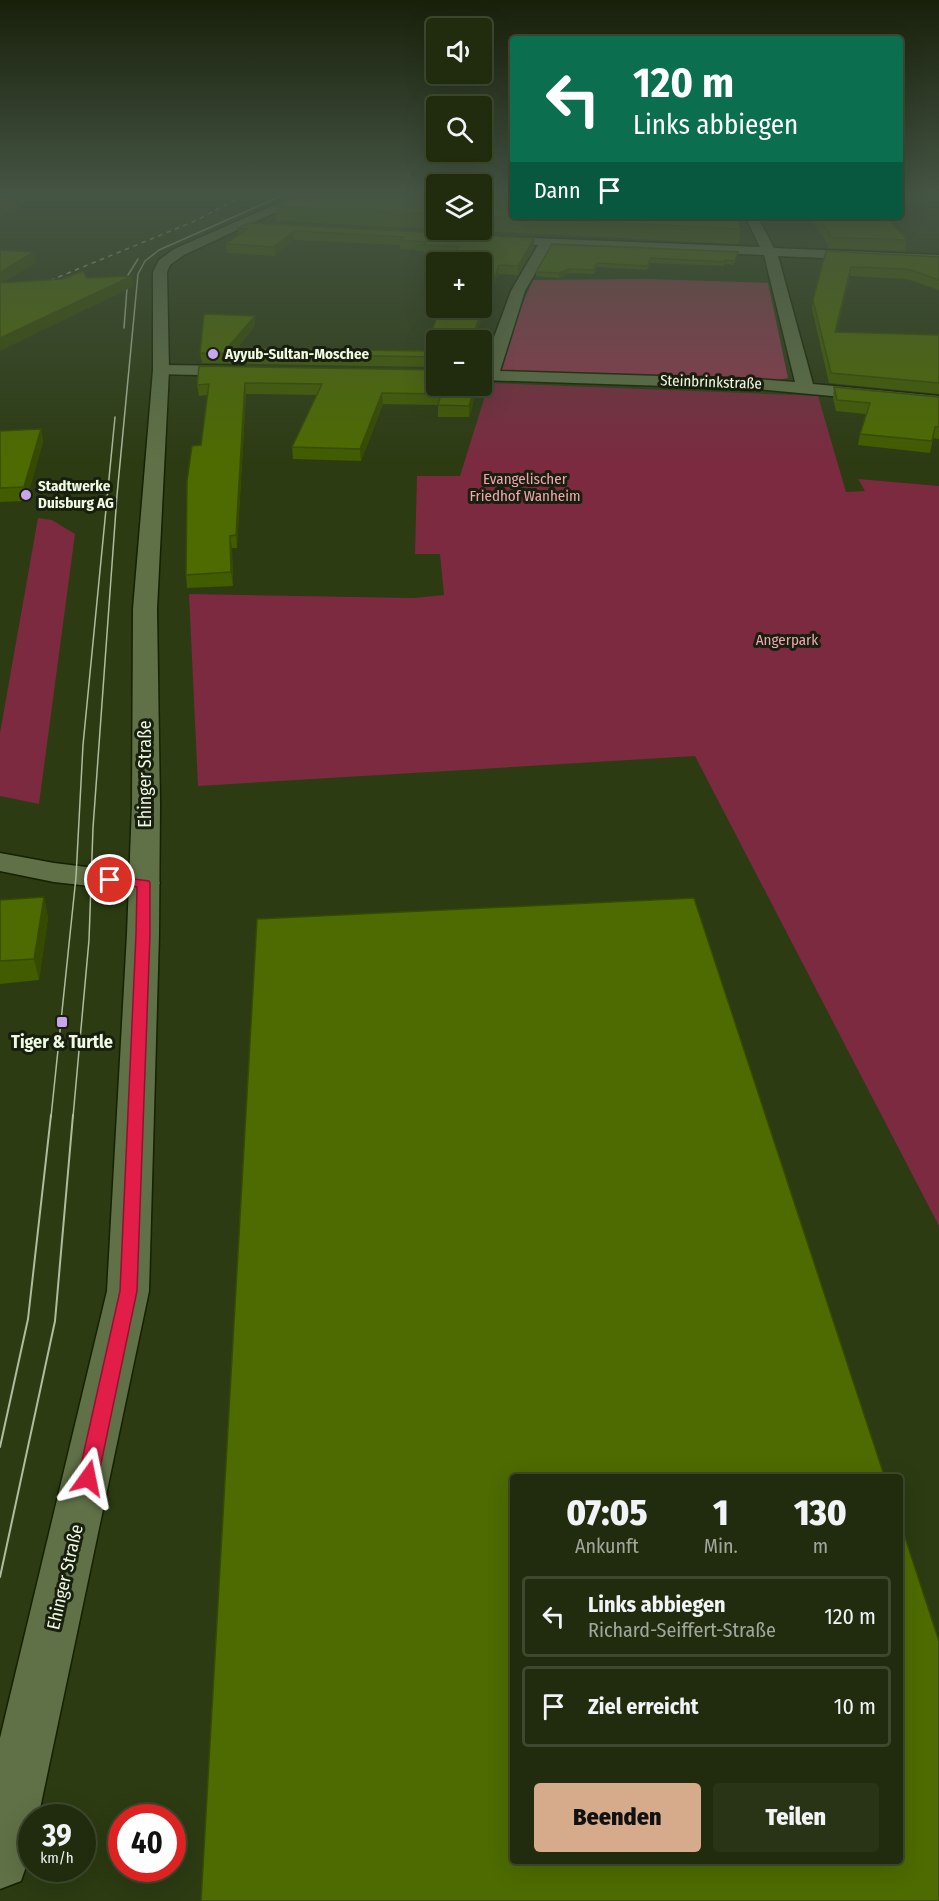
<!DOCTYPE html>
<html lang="de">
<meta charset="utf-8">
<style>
:root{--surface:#212c0e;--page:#293417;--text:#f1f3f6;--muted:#a2a79e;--line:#3e482e;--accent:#d6ab8b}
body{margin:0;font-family:"Fira Sans Condensed",sans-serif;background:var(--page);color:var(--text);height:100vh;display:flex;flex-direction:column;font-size:22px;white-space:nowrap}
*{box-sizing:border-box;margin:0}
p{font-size:20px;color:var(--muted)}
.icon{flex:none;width:33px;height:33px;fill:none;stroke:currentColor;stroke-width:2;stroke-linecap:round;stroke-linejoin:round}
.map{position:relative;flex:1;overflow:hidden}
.panel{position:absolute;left:510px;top:1474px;width:393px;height:390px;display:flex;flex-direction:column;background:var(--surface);border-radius:6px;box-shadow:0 6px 24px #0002,0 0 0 2px var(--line)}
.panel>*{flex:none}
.top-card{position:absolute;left:510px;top:36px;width:393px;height:183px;border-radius:6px;box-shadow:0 6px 24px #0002,0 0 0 2px var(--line);background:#0b6e4f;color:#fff;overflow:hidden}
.buttons{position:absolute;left:426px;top:18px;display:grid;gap:12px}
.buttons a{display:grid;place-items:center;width:66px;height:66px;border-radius:6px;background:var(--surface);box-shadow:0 6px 24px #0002,0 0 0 2px var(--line);font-size:30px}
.speed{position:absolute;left:18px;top:1804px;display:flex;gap:12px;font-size:30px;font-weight:700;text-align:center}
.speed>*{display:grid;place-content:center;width:78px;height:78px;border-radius:50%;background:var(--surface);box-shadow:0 6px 24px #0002,0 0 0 2px var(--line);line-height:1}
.speed small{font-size:15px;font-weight:400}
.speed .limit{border:9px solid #d22;background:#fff;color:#111}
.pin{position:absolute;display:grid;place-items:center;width:51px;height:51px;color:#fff;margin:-26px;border:3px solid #fff;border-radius:50%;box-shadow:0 2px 6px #0007}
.me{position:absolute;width:66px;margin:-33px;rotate:12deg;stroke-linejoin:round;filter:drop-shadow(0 0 4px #0008)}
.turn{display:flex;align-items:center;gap:21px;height:126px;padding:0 24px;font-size:27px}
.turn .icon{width:78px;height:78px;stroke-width:2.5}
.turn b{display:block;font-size:42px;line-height:51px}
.then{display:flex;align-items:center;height:57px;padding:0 24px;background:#0003;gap:12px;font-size:22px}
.eta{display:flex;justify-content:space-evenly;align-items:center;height:102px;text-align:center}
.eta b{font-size:36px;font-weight:800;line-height:42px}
.action{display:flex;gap:12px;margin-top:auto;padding:12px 24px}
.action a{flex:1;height:69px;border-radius:6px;background:var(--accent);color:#111;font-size:24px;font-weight:800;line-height:69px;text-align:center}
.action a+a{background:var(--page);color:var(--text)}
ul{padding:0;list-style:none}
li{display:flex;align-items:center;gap:18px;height:81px;margin:0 12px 9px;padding:0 12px;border:3px solid var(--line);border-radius:6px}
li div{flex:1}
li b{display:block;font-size:22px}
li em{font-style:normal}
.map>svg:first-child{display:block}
</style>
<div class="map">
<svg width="939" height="1901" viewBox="0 0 939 1901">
<rect width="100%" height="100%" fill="#2c3b12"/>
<path fill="#7b2a40" d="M489,383l329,13 28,96 19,-1 -7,-12 81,7v740l-244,-470 -497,30 -9,-192 225,4 30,-3 -4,-41h-25l2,-78h43z
M38,518l14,2 23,14 -36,270 -39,-8v-63z"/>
<path fill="#933851" d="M648,279l120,4 20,95 -15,3 -273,-10 9,-37 24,-54z"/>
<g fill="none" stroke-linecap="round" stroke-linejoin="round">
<defs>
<path id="minor" d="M745,216h12l17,32 165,7v8l-161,-7 35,128 126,12v10l-183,-17 -274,-9v-10l29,-79 27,-46 -50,-2 -5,-1 -2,-3 2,-3 277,11zM551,246l213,9 31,127 -39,-3 -256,-8 25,-80z
M161,365l82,1 8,5 -8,5 -88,-2 -2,-4z
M0,853l54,10 90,11 11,2 5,7 -5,7 -11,2 -90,-10 -54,-11z"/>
<path id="tertiary" d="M295,196h15l-126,59 -14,10 -3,7 2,98 -12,239 3,195 -1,130 -10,357 -111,527h-6v31l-11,32 -21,8v-151l107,-447 20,-357 5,-130 1,-195 20,-239v-98l6,-12 15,-11z"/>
</defs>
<use href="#minor" stroke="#152100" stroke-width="3"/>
<use href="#tertiary" stroke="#152100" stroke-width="3"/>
<use href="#minor" fill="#607147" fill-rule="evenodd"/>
<use href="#tertiary" fill="#607147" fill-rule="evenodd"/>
<path stroke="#b0bc9f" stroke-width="1.5" d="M124,328l4,-53 10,-16
M51,1117l25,-240 7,-132 32,-328
M73,1117l16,-177 4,-112 24,-333 21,-221 7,-13 14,-11 122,-54"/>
<path stroke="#b0bc9f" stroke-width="2" d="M0,1447l28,-128 23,-204
M0,1577l55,-256 18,-206"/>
<path stroke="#b0bc9f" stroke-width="1.5" stroke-dasharray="4.5 4.5" stroke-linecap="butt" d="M0,301l195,-80 47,-25"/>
</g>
<path fill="#425c00" d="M0,196h85l-9,4 -40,-2 -36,18z
M436,196v33l-160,-8 -1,-15z
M482,196l258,33 -1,15 -284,-14h27z
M809,216h76l22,24 -2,11 -77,-3v-3z
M238,228l296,10v9l-16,28 -20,-1 -24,66h-38v27l-234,-4 -2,-10 55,-27 -18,22 188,3 57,-89h-34v-3l3,-3 -27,-2v-3l-24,-2v-4l-106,-5 -19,16 -48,-3 -1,-9 13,-9z
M552,244l186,8 -4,13 -9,-1 -1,2 -74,-3 -3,7 -50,-3 -3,7 -25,-1 -10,5 -23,-2v-4z
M826,251l113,6v33l-32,-11 -57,-3 -14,56 103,3v59l-110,-11 -17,-74 1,-9z
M436,371v15h42l-9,31h-31v-12l-55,-1 -22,57 -68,-2 -1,-12 25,-52 -71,-1 -9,154h-5l1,38 -46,2 -1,-13 21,-180 -8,1 -2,-11z
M834,387l105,10v42l-6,-1 -3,15 -72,-8 2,-11 6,-20 -30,-3 -3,-13z
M41,429l2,13 -17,59 -26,1v-71z
M44,897l4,21 -9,62 -39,4v-84z"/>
<path fill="#364b00" d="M14,196h21l1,2 -36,18v-13z
M75,196h10l-9,4z
M294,231v9l-19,16 -1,-9z
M534,238v9l-16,28v-9z
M34,252l2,11 -36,21v-12z
M499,265l-1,9 -24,66h-3z
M851,267l-1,9 -16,66 1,-10z
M569,269v4l-10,5v-5z
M132,276l2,10 -134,65v-13z
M255,316v10l-23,27 -5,-5z
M245,383l1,11 -9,154 -1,-13z
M475,386h3l-9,31v-11z
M382,393l1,11 -22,57 -1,-12z
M41,429l2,13 -17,59 -2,-14z
M230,536l2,12 1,38 -2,-14z
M44,897l4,21 -9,62 -5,-21z"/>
<path fill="#4d6b00" stroke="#364b00" stroke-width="1.5" d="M0,196h14l-14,7z
M296,196h140v18l-161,-8z
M482,196h31v20h223l4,13 -258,-13z
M818,216h67l22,24 -78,-3 1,-3z
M250,223l284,15 -16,28 -19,-1 -28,75h-35v17l-236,-4 4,-39 51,2 -28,32 198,3 15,-43h42v-46h-27l1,-3h-8l11,-12 -35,-2 3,-3 -27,-2 4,-3 -110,-6 -20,16 -48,-3 21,-15 -9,-1z
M552,244l186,8 -3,9 -10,-1v2l-74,-4 -4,8 -50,-3 -3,7 -25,-1 -10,4 -23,-1z
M0,250l34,2 -34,20z
M826,251l113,6v23l-31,-11 -57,-2 -16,65 104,3v48l-108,-10 -18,-73z
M83,271l4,7 45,-2 -132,62v-55l62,-4z
M199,366l237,4v16h39l-6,20 -31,-1 3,-11 -59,-1 -22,56 -68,-2 30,-63 -77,-1 -9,152 -6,1 1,36 -45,3 1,-94 5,-35 9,-1 8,-61 -12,1z
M834,387l105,10v30h-4l-3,14 -72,-7 10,-31 -33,-3z
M41,429l-17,58 -24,1v-57z
M44,897l-10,62 -34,2v-61z
M694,898l191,580h-372v384h387v-340l39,119v260h-738l56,-982z"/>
<linearGradient id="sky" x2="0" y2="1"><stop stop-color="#18200a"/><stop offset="0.42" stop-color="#455544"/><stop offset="1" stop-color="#455544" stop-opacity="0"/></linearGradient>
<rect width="939" height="462" fill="url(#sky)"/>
<path fill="#e11d48" stroke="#92132f" stroke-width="1.5" d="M110,876l39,5 1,2v51l-13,357 -39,187 -3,6 -7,2 -7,-2 -3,-6 42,-187 16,-357 1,-47 -32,-5 -2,-2 2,-3z"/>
<g fill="#c9a5ee" stroke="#191f0e" stroke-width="2">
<circle cx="213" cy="354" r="6"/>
<circle cx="26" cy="495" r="6"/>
<rect x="56" y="1016" width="12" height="12" rx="3"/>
</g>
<g text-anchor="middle" stroke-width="6" stroke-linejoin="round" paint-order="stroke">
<g font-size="15" font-weight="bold" fill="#effae2" stroke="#191f0e" text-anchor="start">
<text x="225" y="359">Ayyub-Sultan-Moschee</text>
<text x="38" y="491">Stadtwerke<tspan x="38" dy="17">Duisburg AG</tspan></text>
</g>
<g font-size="15" fill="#effae2" stroke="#191f0e">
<text transform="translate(711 382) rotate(2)" y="5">Steinbrinkstraße</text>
</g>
<g font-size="15" fill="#f2a5b4" stroke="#191f0e">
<text x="525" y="484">Evangelischer<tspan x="525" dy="17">Friedhof Wanheim</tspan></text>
<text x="787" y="645">Angerpark</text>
</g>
<g font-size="18" fill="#effae2" stroke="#191f0e">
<text transform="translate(145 774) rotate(-90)" y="6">Ehinger Straße</text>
<text transform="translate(65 1577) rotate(-77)" y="6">Ehinger Straße</text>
</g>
<g font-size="18" font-weight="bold" fill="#effae2" stroke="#191f0e">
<text x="62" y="1048">Tiger &amp; Turtle</text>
</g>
</g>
</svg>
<div class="buttons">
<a><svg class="icon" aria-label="sound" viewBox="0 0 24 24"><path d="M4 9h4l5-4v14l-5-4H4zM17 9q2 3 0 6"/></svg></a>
<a><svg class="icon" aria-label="search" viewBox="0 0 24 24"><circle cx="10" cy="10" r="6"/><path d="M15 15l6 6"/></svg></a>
<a><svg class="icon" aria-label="layers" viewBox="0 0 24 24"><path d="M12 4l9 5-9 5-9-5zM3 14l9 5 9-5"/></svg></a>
<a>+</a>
<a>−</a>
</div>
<div class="speed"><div>39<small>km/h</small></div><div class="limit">40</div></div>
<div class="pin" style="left:110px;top:880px;background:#d93025"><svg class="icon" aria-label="arrive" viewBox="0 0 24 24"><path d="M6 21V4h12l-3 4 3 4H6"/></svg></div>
<svg class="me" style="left:88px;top:1478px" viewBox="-20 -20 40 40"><path d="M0-17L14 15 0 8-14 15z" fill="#e11d48" stroke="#fff" stroke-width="4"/></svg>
<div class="top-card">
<div class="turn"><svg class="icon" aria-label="left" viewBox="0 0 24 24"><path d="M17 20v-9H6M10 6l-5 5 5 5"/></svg><div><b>120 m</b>Links abbiegen</div></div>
<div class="then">Dann<svg class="icon" aria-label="arrive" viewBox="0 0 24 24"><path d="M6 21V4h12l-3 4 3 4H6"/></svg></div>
</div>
<section class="panel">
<div class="eta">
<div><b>07:05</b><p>Ankunft</p></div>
<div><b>1</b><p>Min.</p></div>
<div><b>130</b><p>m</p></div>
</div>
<ul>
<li><svg class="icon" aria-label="left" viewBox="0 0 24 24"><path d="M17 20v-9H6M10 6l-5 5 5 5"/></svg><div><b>Links abbiegen</b><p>Richard-Seiffert-Straße</p></div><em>120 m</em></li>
<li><svg class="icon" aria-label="arrive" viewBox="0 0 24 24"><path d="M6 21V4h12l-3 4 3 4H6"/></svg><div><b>Ziel erreicht</b></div><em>10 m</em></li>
</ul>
<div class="action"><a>Beenden</a><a>Teilen</a></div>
</section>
</div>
